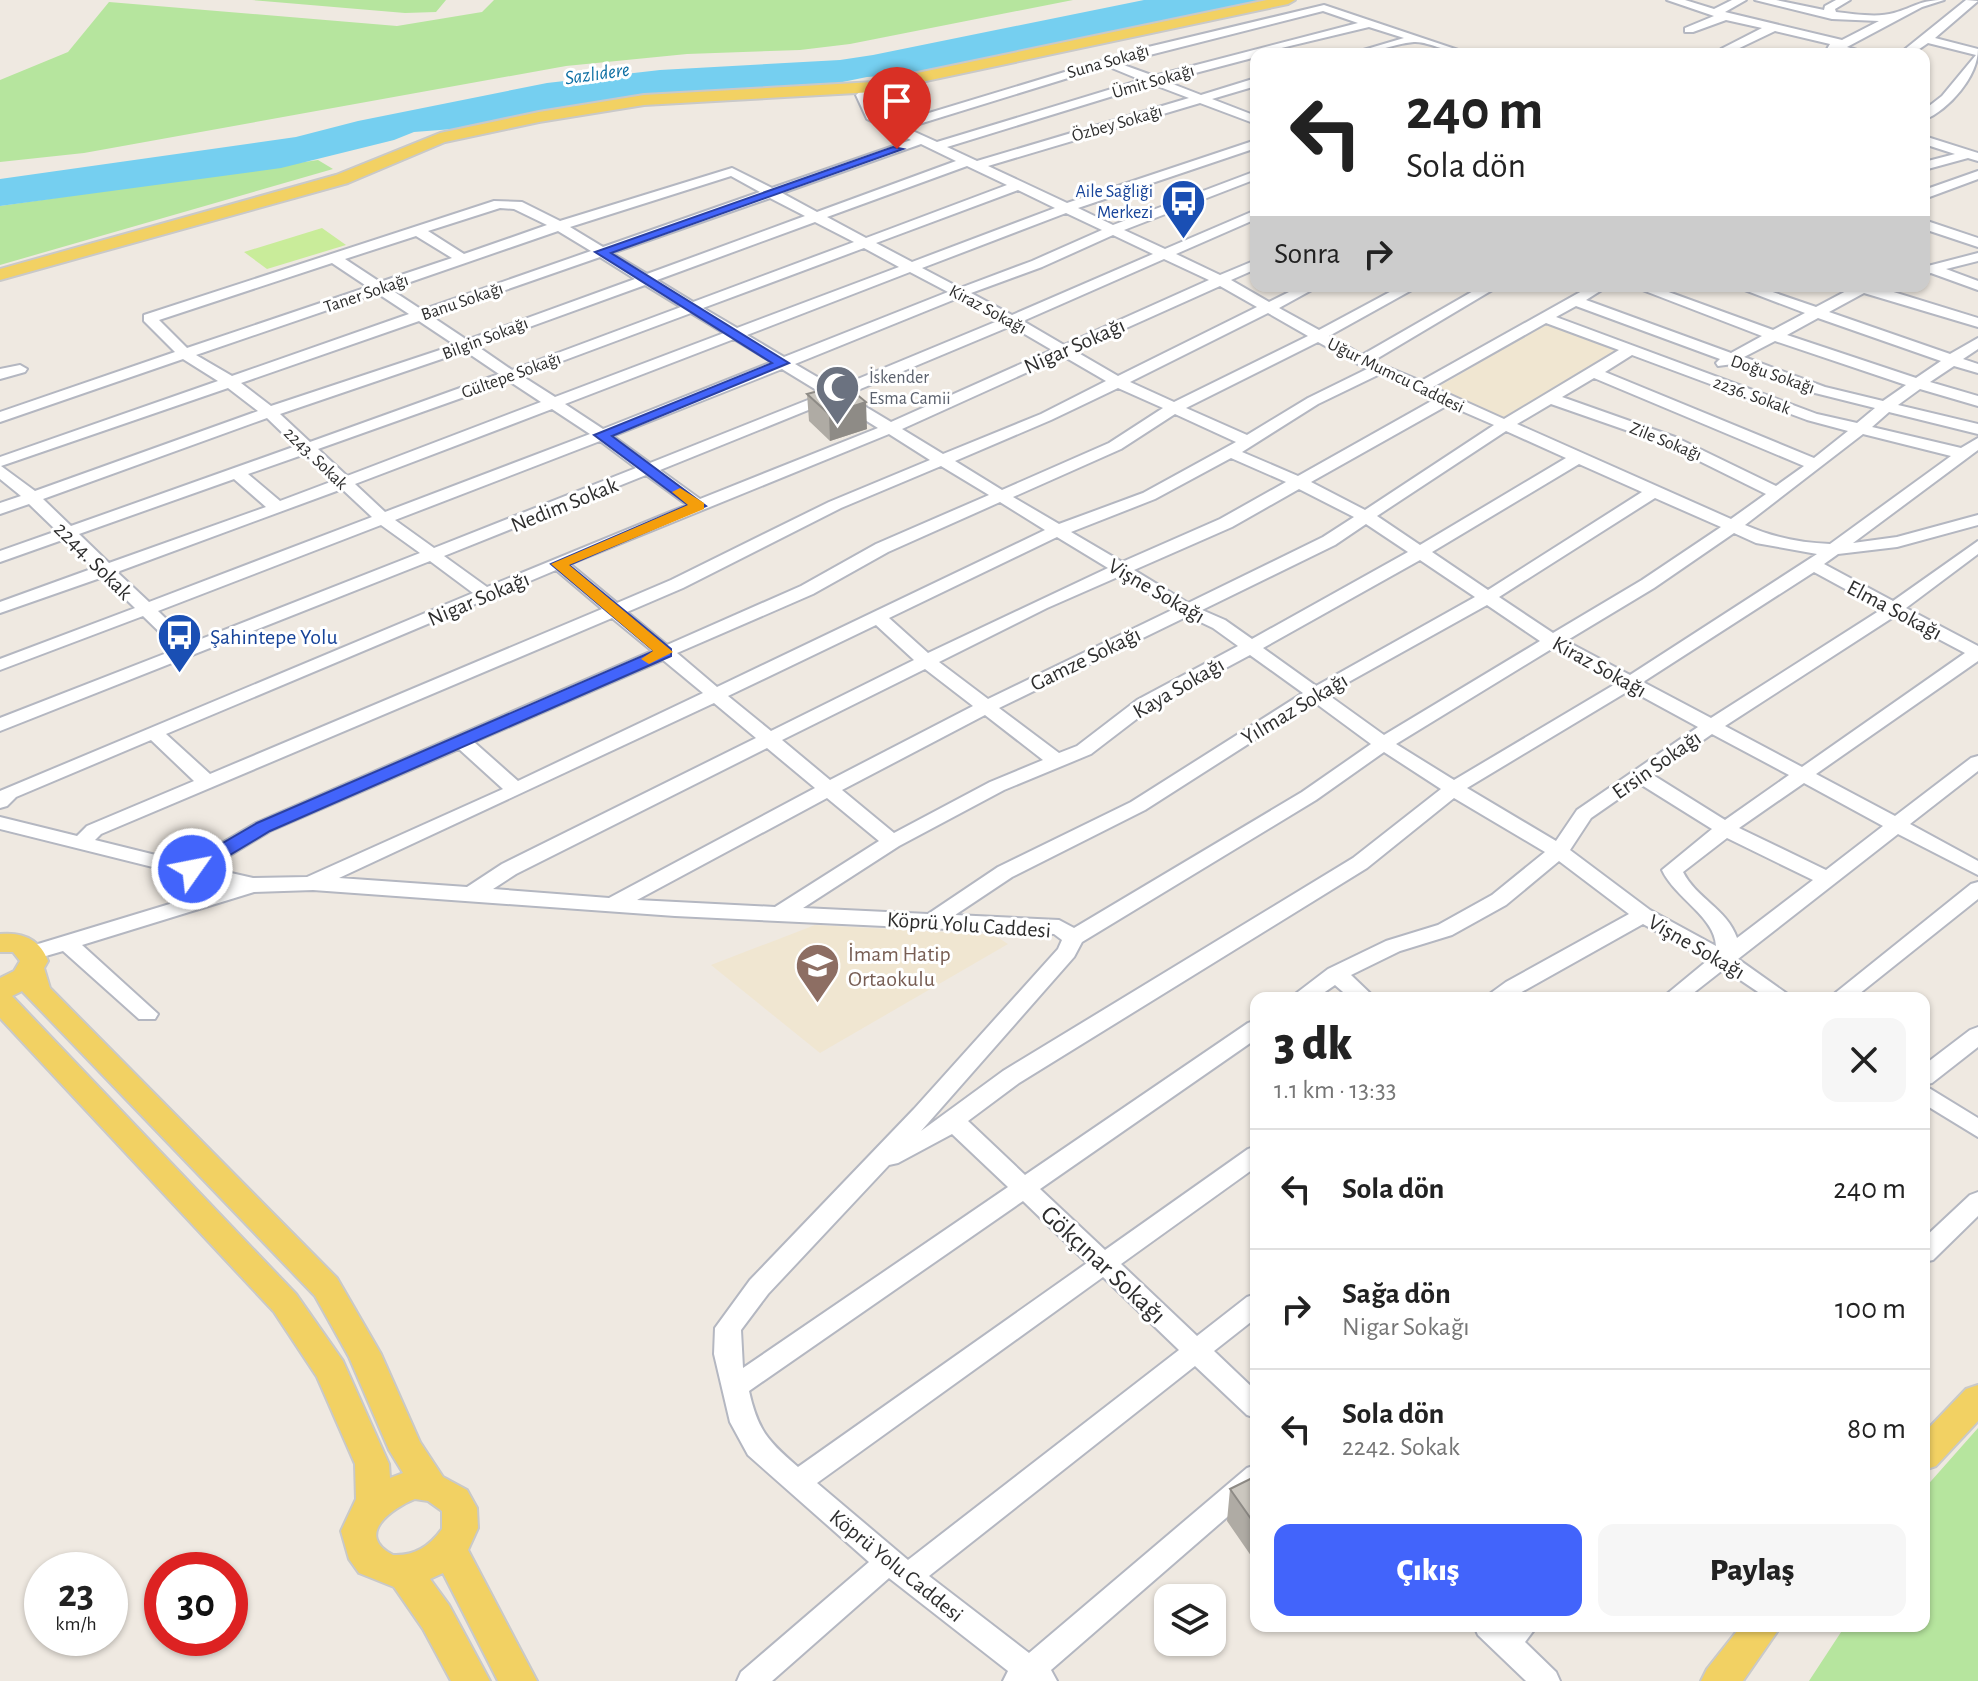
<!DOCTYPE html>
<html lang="tr">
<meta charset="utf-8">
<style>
:root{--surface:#fff;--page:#f6f6f6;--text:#222;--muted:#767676;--line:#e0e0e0;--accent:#4264fb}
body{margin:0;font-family:"Alegreya Sans",sans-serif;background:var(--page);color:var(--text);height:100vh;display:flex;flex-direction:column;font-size:30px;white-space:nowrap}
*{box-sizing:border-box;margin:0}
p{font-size:26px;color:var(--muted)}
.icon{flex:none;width:44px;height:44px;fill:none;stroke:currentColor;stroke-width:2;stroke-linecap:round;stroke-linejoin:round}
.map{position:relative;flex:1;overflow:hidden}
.drawer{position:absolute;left:1250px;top:992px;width:680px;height:640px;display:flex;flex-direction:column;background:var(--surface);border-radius:16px;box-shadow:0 2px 6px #0004}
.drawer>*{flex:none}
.guide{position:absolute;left:1250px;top:48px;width:680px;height:244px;border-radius:16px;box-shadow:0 2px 6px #0004;background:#fff;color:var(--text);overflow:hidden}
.fabs{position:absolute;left:1154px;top:1584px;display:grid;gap:16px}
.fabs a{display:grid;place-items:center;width:72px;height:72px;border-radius:16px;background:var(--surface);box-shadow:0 2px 6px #0004;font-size:40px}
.speed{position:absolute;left:24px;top:1552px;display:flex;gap:16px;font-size:40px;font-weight:700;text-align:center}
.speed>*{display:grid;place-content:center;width:104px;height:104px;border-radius:50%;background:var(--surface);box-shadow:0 2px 6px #0004;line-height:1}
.speed small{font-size:20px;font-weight:400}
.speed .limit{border:12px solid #d22;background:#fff;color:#111}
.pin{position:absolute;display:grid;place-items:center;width:68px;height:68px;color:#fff;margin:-82px -34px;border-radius:50% 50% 50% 0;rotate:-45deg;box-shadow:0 0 8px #0007}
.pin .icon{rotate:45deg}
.me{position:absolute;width:88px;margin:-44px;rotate:57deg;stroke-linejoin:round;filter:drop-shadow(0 0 6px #0008)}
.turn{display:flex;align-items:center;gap:28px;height:168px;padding:0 24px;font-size:36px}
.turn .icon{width:104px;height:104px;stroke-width:2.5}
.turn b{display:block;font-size:56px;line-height:68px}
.then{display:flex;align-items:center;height:76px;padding:0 24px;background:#0003;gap:16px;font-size:30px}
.round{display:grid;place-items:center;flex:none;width:84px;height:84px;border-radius:16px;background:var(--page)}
.summary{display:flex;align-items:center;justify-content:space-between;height:136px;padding:0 24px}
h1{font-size:48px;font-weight:800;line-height:60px}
.primary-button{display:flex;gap:16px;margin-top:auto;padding:16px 24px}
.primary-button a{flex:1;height:92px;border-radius:16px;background:var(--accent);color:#fff;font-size:32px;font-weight:800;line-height:92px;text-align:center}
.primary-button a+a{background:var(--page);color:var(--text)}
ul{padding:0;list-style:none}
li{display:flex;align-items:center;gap:24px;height:120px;padding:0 24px;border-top:2px solid var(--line)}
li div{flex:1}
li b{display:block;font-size:30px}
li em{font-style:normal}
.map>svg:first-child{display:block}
</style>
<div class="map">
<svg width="1978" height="1681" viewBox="0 0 1978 1681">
<rect width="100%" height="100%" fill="#efe9e1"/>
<path fill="#f0e6d1" d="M1548,322l71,29 -116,68 -66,-31z
M815,925l179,10 14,9 -188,109 -109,-88z"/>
<path fill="#b6e59e" d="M252,0h194l-10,12 -31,1z
M494,0h579l-223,44 -50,6 -113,4 -121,12 -482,87 -84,9v-82l68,-28 41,-50 288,24 85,-14z
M318,160l15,9 -333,96v-59z
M1978,1428v253h-169l36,-55h79v-137z"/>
<path fill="#c9ec9a" d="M322,228l24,17 -79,24 -23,-17z"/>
<path fill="#75cff0" d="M1144,0h119l-353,74 -43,3 -44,9 -178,10 -55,7 -137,26 -39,3 -20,8 -113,28 -281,38v-27l296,-42 62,-16 189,-38 113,-13 180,-10 33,-5z"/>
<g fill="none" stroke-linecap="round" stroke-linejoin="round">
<defs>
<path id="minor" d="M1667,0h18l29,9 18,-9h14l-21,12 117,28 37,-19 -47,-2 -77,-19h21l48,10 1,-4 11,-6h14l-15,9 1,3c18,2 41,6 58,1 21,-6 26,-13 50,-13l-22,7 -75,40 23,7 -32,-3 -14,3 6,-10 -55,-13 -46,22h-8v-4l41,-21 -36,-8 -33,12h-8v-4l29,-12z
M1966,0l12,1 -43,37 43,11c0,27 -28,60 -54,71v-10l18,-14 34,-41 -48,-12 -16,11h-13z
M1324,5l146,49c-20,0 -42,-13 -56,-12 -22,2 -41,12 -64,12l54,-16 -35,-11 -113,27v3l-91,24 36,14 55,-17v8l-44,13 44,17v8l-56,-21 -212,63 79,37 189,-63v8l-178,60 35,17 143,-54v8l-132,51 41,19 91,-39v9l-80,35 44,21 36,-15v9l-25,11 38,22 32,-16h18l-40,22 40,22 82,-44h18l-90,50 33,19 120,-69h17l-126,75 48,20 170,-95h17l-22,14 145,53 31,-17 -130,-50h20l121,44 32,-17 -71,-27h21l61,21 34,-18 -2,-3h26l104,32v9l-114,-34 -35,19 121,42 28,-16v11l-15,10 15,5v9l-24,-7 -24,16 48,14v10l-58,-17 -22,16 80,19v10l-89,-22 -17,15 89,21 17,-10v12l-125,93 44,-6 81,-22v10l-81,22 -59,7 -14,10 69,37 85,-60v13l-72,54 72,38v15l-162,113 79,42 76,-58 7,-2v15l-68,53 68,37v14l-80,-41 -160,125 55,39h-26l-43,-29 -37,29h-25l46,-38 -65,-36 -132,74h-27l22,-16 123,-68 -70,-53 -53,44 -54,30 -52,16 -49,24 24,23h-25l-15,-13 -19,13h-26l38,-29 58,-28 52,-16 54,-30 53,-43 -91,-54 -87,70 -348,215 -51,38 57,54 223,-152 8,-3v19l-216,150 65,61 143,-101 8,-3v21l-135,97 76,72 50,-39 9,-3v24l-42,33 42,40v27l-9,-3 -52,-49 -266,210 100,77 218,-185 9,-3v27l-205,178 6,11h-54l5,-10 -119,-93 -117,103h-35l4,-9 128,-110 -121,-107 -18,-33 -16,-68 1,-26 35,-48 164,-171 144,-160 4,-9 -8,-6 -379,-18 -362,-26 -59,2 -172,53 76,69 -3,5h-16l-76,-68 -31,9 -7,-2 -4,-5 4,-5 204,-62 -229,-57v-12l77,19 10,-10 107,-45 -43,-41 -135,57 -9,9 -7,2v-17l473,-198 -43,-32 -430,170v-13l177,-69 -34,-33 -143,54v-11l135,-51 -32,-31 -103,36v-11l94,-34 -29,-29 -65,23v-11l57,-20 -28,-27 -29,10v-11l21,-7 -21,-17v-22l218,-76 -35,-22 -183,63v-10l175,-60 -31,-31v-6l350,-114 28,1 38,19 172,-53 40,20 139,-48 -44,-21 -11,-24 14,-11 10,3 -11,9 7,18 20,9 248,-75zM1323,11l35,12 -204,53 -36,-13zM1107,66l34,14 -204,62 -31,-14zM1152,84l37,14 -212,63 -30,-14zM921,144l35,17 -139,51 -35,-19zM967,166l40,19 -141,53 -39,-21zM731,176l29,16 -157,55 -33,-20zM1018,190l37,18 -143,54 -36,-19zM770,198l35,18 -158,58 -35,-21zM500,208l14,1 33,16 -83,29 -36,-23zM1066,213l36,17 -70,31 -72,27 -38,-20zM815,222l39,20 -161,60 -36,-22zM558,231l33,20 -169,59 -32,-21zM1113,235l40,19 -141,61 -41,-22 71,-26zM416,236l36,22 -72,24 -35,-23zM864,248l35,19 -162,61 -34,-20zM600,257l35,22 -168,61 -36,-24zM1164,259l45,21 -145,65 -41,-24zM332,263l36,24 -181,61 -28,-28zM910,272l38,20 -164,65 -37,-22zM645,285l36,22 -169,63 -35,-24zM1220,286l37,21 -139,69 -43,-25zM377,293l32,21 -177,62 -36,-21zM958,298l42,22 -164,68 -41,-24zM1576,306l144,53 -4,4 2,3 15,-2 82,29 60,15 -18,15 -40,-9 -261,-97zM691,313l33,20 -169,64 -33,-21zM1268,313l40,23 -134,66 -44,-20zM1818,318l123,43 -25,17 -129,-43zM419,321l36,24 -184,61 -30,-23zM1546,323l73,27 -115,69 -71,-32zM1011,326l41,24 -161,72 -45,-27zM734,339l38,23 -169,67 -38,-25zM1775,341l131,44 -23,16 -58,-14 -81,-30zM1318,342l49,27 -59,29 -61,37 -61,-27zM465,351l34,23 -189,68 -30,-28zM1632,355l175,65 41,11 -34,27 -209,-86zM1063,356l43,25 -65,33 -98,40 -41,-25zM782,369l41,25 -173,69 -37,-27zM1380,374l55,25 -137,77 -56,-24 76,-48zM1594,378l210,88 -28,20 -101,-49 -113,-40zM509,381l32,21 -194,74 -29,-27zM228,388l30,23 -223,80 -34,-25zM1118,388l45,20 -54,35 -107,47 -47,-29 96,-41zM833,400l45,28 -178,71 -40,-29zM1551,404l112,39 103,51 -35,25 -214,-95zM1448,405l46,20 -129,85 -54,-28zM552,409l38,25 -205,78 -30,-28zM1175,414l61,28 -93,51 -84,31 -46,-27 108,-48zM267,418l29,28 -225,80 -28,-27zM1506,431l60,27 -146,87 -43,-29zM889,434l41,26 -101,42 -158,78 -54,23 -47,-39zM1863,434l88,22 -121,88c-30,-1 -58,-7 -85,-19zM600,441l36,27 -202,80 -39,-28zM305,454l28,27 -53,20 -32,-27zM1231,458l55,24 -66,37 -98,43 -51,-30 84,-33zM1579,464l63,28 -154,98 -56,-38zM941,466l48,29 -113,49 -75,42 -134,59 -40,-33 56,-24 158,-80zM646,475l41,30 -200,82 -43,-31zM234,479l32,28 -157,56 -30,-29zM342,489l30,28 -223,85 -32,-30zM1299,489l55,28 -31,20 -135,66 -54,-33 98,-43zM1655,498l66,29 -79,53 -89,53 -54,-36zM1000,502l45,28 -328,157 -40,-34 136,-59 75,-42zM1366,524l42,28 -156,87 -27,-19 -23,-10 133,-65zM381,525l39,28 -229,90 -33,-32zM1734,533l22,10 61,11 -187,121 -64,-34 88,-53zM1057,537l51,31 -180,85 -39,-35zM1420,560l55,37 -159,89 -53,-38zM556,570l46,39 -392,165 -44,-40zM1814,572l68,37 -171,109 -68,-36zM1120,576l54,33 -186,90 -49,-37 108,-54zM1487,605l53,36 -156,94 -57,-41zM1188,616l25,12 25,18 -101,54 -60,46 -18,7 -60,-45zM1895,616l70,37 -163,114 -77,-41zM612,618l40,33 -396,172 -68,40 -93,-23 6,-6zM876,625l38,35 -143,71 -43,-35zM1553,648l64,35 -163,97 -58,-36zM1250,655l53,38 -172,109 -133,65 -70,47 -125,-6 96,-62 105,-56 87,-36 60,-46zM663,660l40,33 -185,88 -44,-39zM925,669l48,37 -143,74 -48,-40zM1630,690l68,37 -121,83 -21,31 -89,-53zM1314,702l57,42 -69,48 -228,136 -15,-8 -104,-5 57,-38 133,-67zM714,703l42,35 -254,126 -35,23 -128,-9zM985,715l58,45 -53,22 -96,51 -52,-43zM1712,734l77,41 -64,45 -72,-45zM767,748l48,40 -206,110 -116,-9 23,-15zM459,749l44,40 -196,88 -54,1 -44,-10 61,-37zM1384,752l57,37 -88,69 -350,213 -82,60 153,-174 8,-15 234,-142zM1804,783l79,43 -57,44 -87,-42zM1640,784l72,45 -50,41c13,28 53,47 54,76l-66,-36 -80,-60 21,-32zM827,798l52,43 -104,66 -138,-7zM1727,838l86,42 -76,58c-10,-29 -41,-40 -54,-66zM952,1134l56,53 -265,181 -2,-38 27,-36 121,-129 9,-2zM1023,1201l64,62 -289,204c-30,-26 -40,-36 -49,-76zM1103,1277l76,73 -271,210 -91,-77z
M1924,136l54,17v8l-10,-3 -44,12v-8l31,-8 -31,-10z
M1978,171v8l-54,20v-9z
M1924,220l54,18v9l-54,-18z
M1978,253v8l-32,8 32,12v9l-47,-17 -7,2v-8z
M20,365l7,4 -2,3 -25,7v-10z
M1978,882v17l-124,99h-25l142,-114z
M1978,1027v20l-46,36 -8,2 54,33v19l-54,-33v-39l46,-35z
M1978,1192v24l-45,44 -9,2v-24l46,-43z
M1474,1626h63l-12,16 31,30 4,9h-34l-48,-46z"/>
<path id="major" d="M1267,0h28l-7,4 -414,88 -230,13 -105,17 -94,20 -97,41 -348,97v-11l336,-94 104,-42 99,-21 105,-17 230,-13z
M0,934c22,-2 40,5 48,27l-4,7 6,20 287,290 44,76 39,88 23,35 24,13 10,18 1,20 -10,22 69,131h-39l-55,-108 -13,6 19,26 41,76h-39l-28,-52 -29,-42 -35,-14 -10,-14 -8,-28 15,-32 -1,-35 -38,-87 -43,-65 -274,-294v-40l14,-7 6,-10 -7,-9h-13zM22,991l293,305 34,61 40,93 14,23 -13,5 -1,-14 -46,-103 -47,-67 -284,-298zM415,1499l13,2 14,10v18c-13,18 -28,27 -49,26 -39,-20 -1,-47 22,-56z
M1978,1385v36l-42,45 -12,4v-37l42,-44z
M1741,1626h40l-38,55h-42l6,-12z"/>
</defs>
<use href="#minor" stroke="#b4b7c1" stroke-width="4"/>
<use href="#major" stroke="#c9c9c9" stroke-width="4"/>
<use href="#minor" fill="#fff" fill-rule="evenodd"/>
<use href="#major" fill="#f2d163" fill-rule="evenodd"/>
</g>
<path fill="#afaba4" d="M807,394l60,35 -37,12 -21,-20z
M1256,1476v87l-29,-42 3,-32z"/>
<path fill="#8e8b86" d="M866,402l1,27 -37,12 -1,-27z"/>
<path fill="#cbc7bf" stroke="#8e8b86" stroke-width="2" d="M844,384l22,18 -37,12 -22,-20z
M1256,1476v50l-26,-37z"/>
<path fill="#4264fb" stroke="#2b41a3" stroke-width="2" d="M893,147l10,2 -292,104 178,110 -177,73 94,70 -137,59 102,84v7l-401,175 -72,43h-13l-3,-5 3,-4 72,-42 397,-172 -103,-87 137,-59 -94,-70 178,-72 -177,-111z"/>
<path fill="#f59e0b" d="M680,488l24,15v6l-135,56 104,87 -24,12 -8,-5 12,-8 -102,-87 137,-59 -16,-13z"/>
<defs>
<symbol id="bus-pin" viewBox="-11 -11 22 30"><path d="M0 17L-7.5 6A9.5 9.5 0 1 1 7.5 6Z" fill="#1a4fb4" stroke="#fff"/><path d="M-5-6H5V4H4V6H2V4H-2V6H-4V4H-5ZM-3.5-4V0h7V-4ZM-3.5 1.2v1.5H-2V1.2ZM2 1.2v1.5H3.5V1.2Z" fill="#fff"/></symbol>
<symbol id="mosque-pin" viewBox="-11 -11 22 30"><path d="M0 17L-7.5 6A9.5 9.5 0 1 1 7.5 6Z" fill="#6b7280" stroke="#fff"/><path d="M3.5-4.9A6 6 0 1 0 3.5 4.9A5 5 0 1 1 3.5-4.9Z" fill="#fff"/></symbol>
<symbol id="school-pin" viewBox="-11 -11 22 30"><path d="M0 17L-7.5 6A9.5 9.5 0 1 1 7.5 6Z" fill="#8d6e63" stroke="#fff"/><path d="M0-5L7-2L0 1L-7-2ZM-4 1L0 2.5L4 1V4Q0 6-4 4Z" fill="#fff"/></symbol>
</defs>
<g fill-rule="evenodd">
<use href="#bus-pin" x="1158" y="176" width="51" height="69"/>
<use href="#mosque-pin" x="812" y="362" width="51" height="69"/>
<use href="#bus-pin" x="154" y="610" width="51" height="69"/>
<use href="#school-pin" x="792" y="940" width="51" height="69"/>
</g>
<g text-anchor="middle" stroke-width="6" stroke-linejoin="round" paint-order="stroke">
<g font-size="18" fill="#2e2e2e" stroke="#fff">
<text transform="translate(1108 61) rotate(-16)" y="6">Suna Sokağı</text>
<text transform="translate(1153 81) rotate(-16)" y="6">Ümit Sokağı</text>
<text transform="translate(1117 123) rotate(-16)" y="6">Özbey Sokağı</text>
<text transform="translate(366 293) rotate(-19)" y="6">Taner Sokağı</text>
<text transform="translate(462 301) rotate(-19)" y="6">Banu Sokağı</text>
<text transform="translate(988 309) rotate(28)" y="6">Kiraz Sokağı</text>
<text transform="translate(485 338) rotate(-21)" y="6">Bilgin Sokağı</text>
<text transform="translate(1773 374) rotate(19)" y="6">Doğu Sokağı</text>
<text transform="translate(511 375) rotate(-20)" y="6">Gültepe Sokağı</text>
<text transform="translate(1396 375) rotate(26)" y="6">Uğur Mumcu Caddesi</text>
<text transform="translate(1752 395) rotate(20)" y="6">2236. Sokak</text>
<text transform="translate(1666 441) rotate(22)" y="6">Zile Sokağı</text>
<text transform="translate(316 458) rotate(44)" y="6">2243. Sokak</text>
</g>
<g font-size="18" fill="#164399" stroke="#fff" text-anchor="end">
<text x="1153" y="197">Aile Sağliği<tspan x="1153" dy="21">Merkezi</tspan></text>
</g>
<g font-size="18" fill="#5b616d" stroke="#fff" text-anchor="start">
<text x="869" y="383">İskender<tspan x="869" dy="21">Esma Camii</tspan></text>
</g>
<g font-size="20" font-style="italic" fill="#0d6fa3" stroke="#fff">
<text transform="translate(597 73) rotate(-8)" y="7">Sazlıdere</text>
</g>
<g font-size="22" fill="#2e2e2e" stroke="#fff">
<text transform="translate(1074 345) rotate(-24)" y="8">Nigar Sokağı</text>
<text transform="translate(564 504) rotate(-22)" y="8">Nedim Sokak</text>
<text transform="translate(94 560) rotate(45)" y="8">2244. Sokak</text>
<text transform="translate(1157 590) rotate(30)" y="8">Vişne Sokağı</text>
<text transform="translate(478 598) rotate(-23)" y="8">Nigar Sokağı</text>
<text transform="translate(1895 609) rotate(28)" y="8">Elma Sokağı</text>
<text transform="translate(1085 658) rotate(-26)" y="8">Gamze Sokağı</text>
<text transform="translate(1600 666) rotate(29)" y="8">Kiraz Sokağı</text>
<text transform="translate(1178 687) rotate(-30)" y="8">Kaya Sokağı</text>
<text transform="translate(1294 708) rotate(-31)" y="8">Yılmaz Sokağı</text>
<text transform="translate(1656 764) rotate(-35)" y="8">Ersin Sokağı</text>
<text transform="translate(969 924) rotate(4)" y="8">Köprü Yolu Caddesi</text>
<text transform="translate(1697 946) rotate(30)" y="8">Vişne Sokağı</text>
<text transform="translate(897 1565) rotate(39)" y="8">Köprü Yolu Caddesi</text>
</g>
<g font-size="22" fill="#164399" stroke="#fff" text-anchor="start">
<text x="210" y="644">Şahintepe Yolu</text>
</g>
<g font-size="22" fill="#785e54" stroke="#fff" text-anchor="start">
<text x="848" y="961">İmam Hatip<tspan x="848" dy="25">Ortaokulu</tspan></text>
</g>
<g font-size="26" fill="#2e2e2e" stroke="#fff">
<text transform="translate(1104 1264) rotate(43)" y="9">Gökçınar Sokağı</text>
</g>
</g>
</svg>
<div class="fabs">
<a><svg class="icon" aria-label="layers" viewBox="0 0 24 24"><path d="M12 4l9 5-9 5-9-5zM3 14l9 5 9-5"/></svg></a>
</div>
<div class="speed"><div>23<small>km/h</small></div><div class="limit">30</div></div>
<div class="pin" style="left:897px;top:149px;background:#d93025"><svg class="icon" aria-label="arrive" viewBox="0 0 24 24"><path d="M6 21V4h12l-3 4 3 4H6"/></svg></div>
<svg class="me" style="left:192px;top:869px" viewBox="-20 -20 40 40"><circle r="17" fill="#4264fb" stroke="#fff" stroke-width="3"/><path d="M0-11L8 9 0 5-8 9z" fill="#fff"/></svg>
<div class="guide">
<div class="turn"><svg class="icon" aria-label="left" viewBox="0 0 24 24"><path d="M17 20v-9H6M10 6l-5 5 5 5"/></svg><div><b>240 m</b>Sola dön</div></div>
<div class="then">Sonra<svg class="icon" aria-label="right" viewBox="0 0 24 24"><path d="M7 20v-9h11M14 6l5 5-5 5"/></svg></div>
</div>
<section class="drawer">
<div class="summary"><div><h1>3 dk</h1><p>1.1 km · 13:33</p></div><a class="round"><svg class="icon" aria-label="close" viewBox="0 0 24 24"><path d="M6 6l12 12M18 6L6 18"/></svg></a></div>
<ul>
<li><svg class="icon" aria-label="left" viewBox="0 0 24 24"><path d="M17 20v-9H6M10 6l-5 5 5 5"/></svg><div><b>Sola dön</b></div><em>240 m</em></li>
<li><svg class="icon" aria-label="right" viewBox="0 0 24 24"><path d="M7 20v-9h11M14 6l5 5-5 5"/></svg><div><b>Sağa dön</b><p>Nigar Sokağı</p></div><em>100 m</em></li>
<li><svg class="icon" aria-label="left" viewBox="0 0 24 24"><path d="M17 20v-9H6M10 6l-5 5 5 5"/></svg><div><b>Sola dön</b><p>2242. Sokak</p></div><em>80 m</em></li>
</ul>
<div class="primary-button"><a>Çıkış</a><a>Paylaş</a></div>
</section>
</div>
